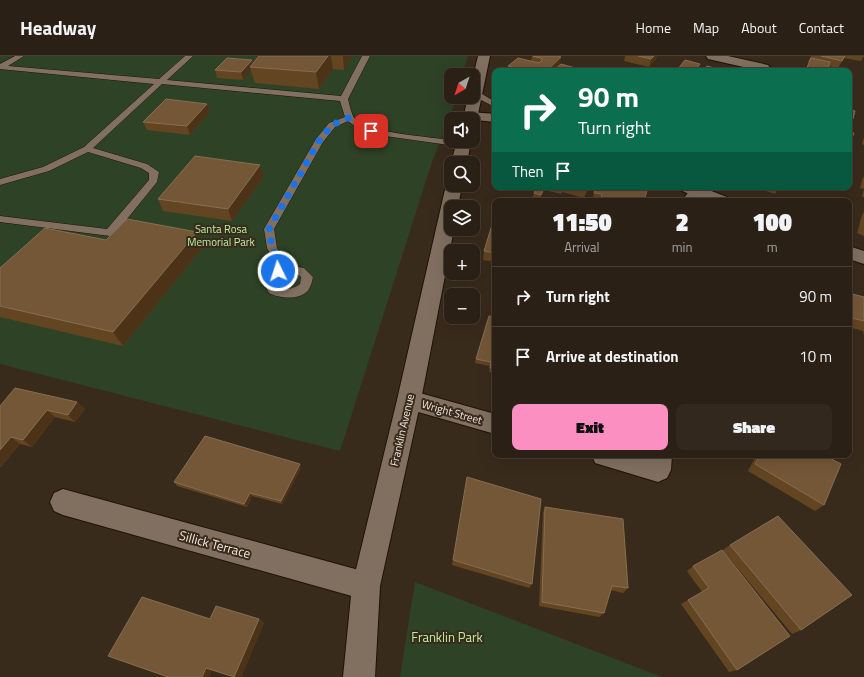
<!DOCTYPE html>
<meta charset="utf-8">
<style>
:root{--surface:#2b2015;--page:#33281e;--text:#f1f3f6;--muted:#a6a3a0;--line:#473e34;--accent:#fc8fc2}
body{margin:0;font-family:"Titillium Web",sans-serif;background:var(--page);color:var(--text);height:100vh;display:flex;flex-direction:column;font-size:15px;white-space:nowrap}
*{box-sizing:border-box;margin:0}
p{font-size:13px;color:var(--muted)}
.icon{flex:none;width:22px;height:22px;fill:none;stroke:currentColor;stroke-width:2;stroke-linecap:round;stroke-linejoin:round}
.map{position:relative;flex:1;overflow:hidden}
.panel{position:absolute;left:492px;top:142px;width:360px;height:260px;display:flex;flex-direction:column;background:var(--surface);border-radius:8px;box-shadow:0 4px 16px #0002,0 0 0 1px var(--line)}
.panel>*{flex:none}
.guide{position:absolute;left:492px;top:12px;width:360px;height:122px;border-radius:8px;box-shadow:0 4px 16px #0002,0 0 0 1px var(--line);background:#0b6e4f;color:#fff;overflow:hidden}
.needle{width:26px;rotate:219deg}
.tools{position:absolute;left:444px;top:12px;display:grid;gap:8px}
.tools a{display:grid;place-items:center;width:36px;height:36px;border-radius:8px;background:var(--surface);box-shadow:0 4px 16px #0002,0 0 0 1px var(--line);font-size:20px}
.pin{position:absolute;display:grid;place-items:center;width:34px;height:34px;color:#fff;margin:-17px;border-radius:8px;box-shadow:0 2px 6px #0006}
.me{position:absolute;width:44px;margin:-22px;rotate:356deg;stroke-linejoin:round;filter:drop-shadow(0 0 3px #0008)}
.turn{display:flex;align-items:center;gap:14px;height:84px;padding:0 20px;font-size:18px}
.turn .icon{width:52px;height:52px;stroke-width:2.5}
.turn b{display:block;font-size:28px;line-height:34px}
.then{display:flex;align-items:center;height:38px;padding:0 20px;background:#0003;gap:8px;font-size:15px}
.eta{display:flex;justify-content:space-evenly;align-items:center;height:68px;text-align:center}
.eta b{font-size:24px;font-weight:800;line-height:28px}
.button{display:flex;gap:8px;margin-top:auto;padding:8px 20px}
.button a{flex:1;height:46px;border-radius:8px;background:var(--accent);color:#111;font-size:16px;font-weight:800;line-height:46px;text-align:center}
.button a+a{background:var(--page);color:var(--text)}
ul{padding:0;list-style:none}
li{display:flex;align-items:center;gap:12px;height:60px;padding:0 20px;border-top:1px solid var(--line)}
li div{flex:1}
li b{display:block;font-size:15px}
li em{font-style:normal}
header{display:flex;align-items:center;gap:24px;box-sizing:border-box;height:56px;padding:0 20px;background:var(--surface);border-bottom:1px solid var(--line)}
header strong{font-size:19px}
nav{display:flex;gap:22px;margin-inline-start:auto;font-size:14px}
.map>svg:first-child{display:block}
</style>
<header>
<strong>Headway</strong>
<nav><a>Home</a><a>Map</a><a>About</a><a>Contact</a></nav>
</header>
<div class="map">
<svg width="864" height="621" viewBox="0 0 864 621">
<rect width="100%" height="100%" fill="#392b1c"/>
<path fill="#2e4226" d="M0,0h468l-6,19h-11v22h5l-2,8 -23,60 -91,286 -340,-87z
M415,526l247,95h-262z"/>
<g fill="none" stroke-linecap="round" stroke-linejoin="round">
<defs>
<path id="service" d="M15,0h9l-16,10 151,13 26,-23h8l-26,24 174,16 21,-40h8l-22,43c2,7 3,15 7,20 14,14 75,18 96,21v1h12l4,3 -4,3 -92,-13 -15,-7 -8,-6 -13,6 -12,15 -49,87 3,19 10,17 17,3 9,9c-1,3 -1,7 -3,10 -6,14 -30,12 -41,6l-6,-11 6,-9 8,-6 -10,-19 -3,-19 52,-90 13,-16 16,-6 -5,-16 -178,-17 -69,64 54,16 12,8 -2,10 -43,53 -4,1 -110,-14v-6l107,13 42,-49v-7l-8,-5 -53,-16 -39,19 -49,14v-6l43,-12 41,-20 70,-63 -154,-15v-5zM291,216l5,1 5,4 -1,7c-9,6 -20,9 -25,-2 3,-7 9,-9 16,-10z
M473,36h6l16,10v5l-22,-11z"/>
<path id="minor" d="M706,0h22l40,9 2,3 -2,3h-7l-53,-12z
M692,131h16l-10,14h-16z
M409,334l86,24v20l-94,-27 -4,-7 4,-7z
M592,399h80l-1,15 -4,8 -9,4 -63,-19z
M63,433l303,83 10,4 4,10 -4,10 -10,4 -303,-85 -9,-4 -4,-9 4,-9z"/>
<path id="tertiary" d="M471,56l24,2v8l-29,-3 -2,-3 2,-3z
M678,131h23l26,10 2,4h-23l-26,-11z
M849,190l15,5v13l-15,-5z"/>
<path id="secondary" d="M478,0h12l-13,63 -4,4v-4h-10l5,-22h5v-20z
M457,85h14l-4,22h-16z
M451,125v4h11l-4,22h-7v22h3l-33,171 -41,186 -5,91h-32l9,-91 45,-186 49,-215z"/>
</defs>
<use href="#service" stroke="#201306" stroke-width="1"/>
<use href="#minor" stroke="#201306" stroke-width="2"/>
<use href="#tertiary" stroke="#201306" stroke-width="2"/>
<use href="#secondary" stroke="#201306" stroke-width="2"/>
<use href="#service" fill="#817060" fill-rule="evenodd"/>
<use href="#minor" fill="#817060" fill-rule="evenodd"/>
<use href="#tertiary" fill="#817060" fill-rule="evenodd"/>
<use href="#secondary" fill="#817060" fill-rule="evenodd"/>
</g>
<path fill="#634522" d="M259,0h93l-8,14 -11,-1 -14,20 -64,-6 -4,-12 -8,9 -26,-2 -2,-8 37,-10 1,3z
M532,0h25l-4,15h-46l1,-5 23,-5z
M625,0h32v2l-8,9 -25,-6z
M811,0h53l-3,5 -17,-3 -6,10 -10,-2v1l12,4h-35l4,-9h-1z
M207,48l3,8 -20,23 -43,-5 -4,-8z
M849,53l4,10 -3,4h-1z
M864,81v8l-2,-1z
M260,109l4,11 -32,45 -69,-10 -5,-12z
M864,120v21h-2l2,-8 -4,-1 2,-8z
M545,131h44l-5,11 -22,-6 -1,2 -17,-4z
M753,131h26l-4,7z
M543,136l-3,7 -7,-2 1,-4z
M594,137l50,8h-52z
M864,156v24l-7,-3 5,-18z
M495,159v47l-12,-2 1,-9z
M106,184l97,7 -80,99 -123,-29v-49z
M849,237l15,4v38l-1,-4 -14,-4z
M495,261v56l-6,-1 1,-6 -15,-3 1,-4z
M77,346l8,7 -10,13 -20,-5 -23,30 -12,-3 -19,23h-1v-61z
M754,399h70v50l-9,6 -67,-40 8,-15z
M301,412l-19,36 -30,-8 -5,11 -70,-21 -3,-4z
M545,451l83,81 -5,5 -13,-3 -6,23 -5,4 -60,-11 4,-93z
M730,489l71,85 -9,4 -68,-82 13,118 -8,2 -48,-68 21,-12 -15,-21 6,-5 30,-16z
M453,504l79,24 -3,4 -77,-23z
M210,563h49l5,4 -23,54h-8l-21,-7 -44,7z"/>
<path fill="#4c3317" d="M328,0h3l2,13 -14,20 -3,-17z
M343,0h9l-8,14z
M654,0h3v2l-8,9 2,-8z
M561,1l-1,8 -7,6h-7z
M252,4l2,7h-4l1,4 -8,9 -2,-8z
M207,48l3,8 -20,23 -3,-9z
M260,109l4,11 -32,45 -4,-12z
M588,131h1l-5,11 3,-8z
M197,176l6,15 -80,99 -10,-14z
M77,346l8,7 -10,13 -7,-7z
M47,354l8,7 -23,30 -9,-7z
M11,381l9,7 -19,23 -1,-1v-16z
M300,408l1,4 -19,36 -1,-3z
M250,437l2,3 -5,11 -3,-3z
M259,563l5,4 -23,54h-7z
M206,612l6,2 -3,7h-7z"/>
<path fill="#735737" stroke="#876e52" d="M259,0h69l-12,16 -66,-5z
M533,0h24l4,1 -15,14h-24l1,-1 -15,-4 10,-8 21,5 4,-4z
M638,0h16l-3,3z
M821,0h24l-3,5z
M227,2l25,2 -11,12 -26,-2z
M811,2l19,4 -2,5 13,3 -1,1 -34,-1z
M685,4l15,4 -5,7h-14l-4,-1z
M561,8l18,5 -2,2h-24z
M707,10l19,5h-23z
M166,43l41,5 -20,22 -44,-4z
M849,53l6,2 -2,8 -4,-1z
M849,76l5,1 -4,10h-1z
M195,100l65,9 -32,44 -70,-10z
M536,131l8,1 -3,7 -7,-2z
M575,131h13l-1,3z
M596,131h52l-4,14h-44l2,-7 -8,-1z
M769,131h10l-1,3z
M495,159v38l-11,-2z
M127,163l70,13 -84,100 -113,-26v-38l45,-40 61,12z
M849,237l15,4v24l-12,-3z
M489,260l6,1v52l-5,-1 1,-6 -15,-3z
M15,332l62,14 -9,13 -21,-5 -24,30 -12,-3 -11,13v-44z
M205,380l95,28 -19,37 -31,-8 -6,11 -70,-22z
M760,399h64l17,9 -17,41 -69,-41z
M467,421l74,22 -9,85 -79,-24z
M545,451l78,12 5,69 -16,-2 -8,27 -62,-11z
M778,460l74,79 -51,35 -71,-85z
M722,494l68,86 -53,34 -49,-70 21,-12 -16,-22z
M142,541l68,22 6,-13 43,13 -25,58 -28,-9 -4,9h-34l-60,-21z"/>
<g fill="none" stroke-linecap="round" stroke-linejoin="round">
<path stroke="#1a73e8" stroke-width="7" stroke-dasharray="0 12.6" d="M278,215l6,-2 -12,-21 -3,-19 50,-88 13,-16 16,-7 10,7 13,6"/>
</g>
<g text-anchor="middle" stroke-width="4" stroke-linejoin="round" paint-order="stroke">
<g font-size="11" fill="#baefa2" stroke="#392b1c">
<text x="221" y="177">Santa Rosa<tspan x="221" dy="13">Memorial Park</tspan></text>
</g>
<g font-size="11" fill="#f4eae1" stroke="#392b1c">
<text transform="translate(452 356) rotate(16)" y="4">Wright Street</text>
<text transform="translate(402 374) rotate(-77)" y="4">Franklin Avenue</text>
</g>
<g font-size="13" fill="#f4eae1" stroke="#392b1c">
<text transform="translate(215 488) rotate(15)" y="5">Sillick Terrace</text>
</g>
<g font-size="13" fill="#baefa2" stroke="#392b1c">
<text x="447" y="586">Franklin Park</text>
</g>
</g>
</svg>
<div class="tools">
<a><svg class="needle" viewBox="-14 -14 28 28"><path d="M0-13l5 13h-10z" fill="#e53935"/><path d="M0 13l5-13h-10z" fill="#a6a3a0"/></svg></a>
<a><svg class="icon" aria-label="sound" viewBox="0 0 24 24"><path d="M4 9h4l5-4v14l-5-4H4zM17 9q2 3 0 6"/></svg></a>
<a><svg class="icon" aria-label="search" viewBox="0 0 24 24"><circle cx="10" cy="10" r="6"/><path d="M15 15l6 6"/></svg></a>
<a><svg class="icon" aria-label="layers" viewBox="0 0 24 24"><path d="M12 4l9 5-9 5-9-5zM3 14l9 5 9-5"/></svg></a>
<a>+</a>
<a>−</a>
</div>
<div class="pin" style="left:371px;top:75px;background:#d93025"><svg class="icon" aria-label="arrive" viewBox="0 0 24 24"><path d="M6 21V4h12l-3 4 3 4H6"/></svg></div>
<svg class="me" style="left:278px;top:215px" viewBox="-20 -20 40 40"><circle r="17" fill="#1a73e8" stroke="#fff" stroke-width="3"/><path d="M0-11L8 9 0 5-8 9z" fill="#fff"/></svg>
<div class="guide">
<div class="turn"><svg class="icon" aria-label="right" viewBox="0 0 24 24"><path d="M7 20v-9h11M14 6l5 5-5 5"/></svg><div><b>90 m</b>Turn right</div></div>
<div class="then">Then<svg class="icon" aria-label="arrive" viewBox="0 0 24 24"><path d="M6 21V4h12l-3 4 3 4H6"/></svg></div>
</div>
<section class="panel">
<div class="eta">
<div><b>11:50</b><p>Arrival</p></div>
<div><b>2</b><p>min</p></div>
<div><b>100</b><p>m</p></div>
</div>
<ul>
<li><svg class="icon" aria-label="right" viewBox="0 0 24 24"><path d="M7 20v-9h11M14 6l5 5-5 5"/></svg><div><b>Turn right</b></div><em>90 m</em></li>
<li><svg class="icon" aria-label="arrive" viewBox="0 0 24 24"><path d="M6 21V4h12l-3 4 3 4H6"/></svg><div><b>Arrive at destination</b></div><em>10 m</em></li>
</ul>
<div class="button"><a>Exit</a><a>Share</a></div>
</section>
</div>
